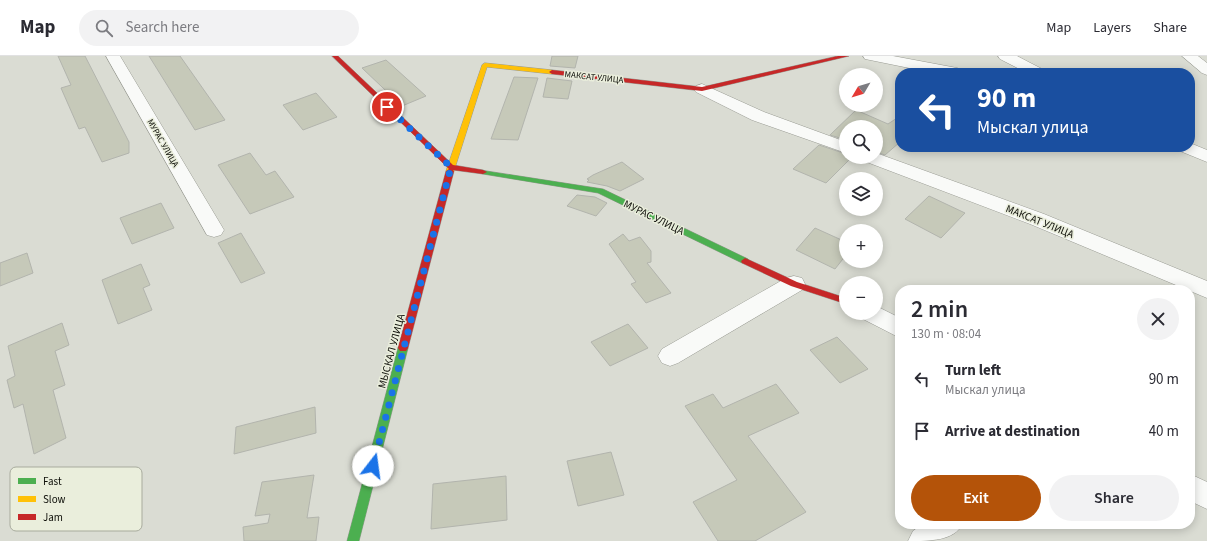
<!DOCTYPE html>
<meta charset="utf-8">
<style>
:root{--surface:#fff;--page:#f2f2f3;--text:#2b2b33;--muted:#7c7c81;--line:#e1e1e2;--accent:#b45309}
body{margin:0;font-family:"Source Sans 3",sans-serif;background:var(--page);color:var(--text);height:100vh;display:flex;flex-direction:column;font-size:15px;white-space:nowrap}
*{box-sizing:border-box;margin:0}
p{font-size:13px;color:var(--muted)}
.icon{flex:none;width:22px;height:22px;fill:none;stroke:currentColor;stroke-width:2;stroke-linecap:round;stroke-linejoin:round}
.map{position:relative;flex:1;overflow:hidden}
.panel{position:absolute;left:895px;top:229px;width:300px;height:244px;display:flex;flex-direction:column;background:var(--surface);border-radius:16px;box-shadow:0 2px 10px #0003}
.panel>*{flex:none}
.banner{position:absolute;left:895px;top:12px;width:300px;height:84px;border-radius:16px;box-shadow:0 2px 10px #0003;background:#1a4fa0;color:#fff;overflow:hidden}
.needle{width:26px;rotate:232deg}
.tools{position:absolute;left:839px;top:12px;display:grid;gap:8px}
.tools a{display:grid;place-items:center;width:44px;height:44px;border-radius:50%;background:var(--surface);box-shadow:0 2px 10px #0003;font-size:20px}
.pin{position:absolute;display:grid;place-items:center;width:34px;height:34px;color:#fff;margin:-17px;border:2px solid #fff;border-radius:50%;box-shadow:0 1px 4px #0007}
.me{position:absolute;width:44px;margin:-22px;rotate:15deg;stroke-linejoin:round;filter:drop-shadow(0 0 3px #0008)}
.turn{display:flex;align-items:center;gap:14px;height:84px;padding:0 16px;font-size:18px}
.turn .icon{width:52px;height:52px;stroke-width:2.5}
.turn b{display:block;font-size:28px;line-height:34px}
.round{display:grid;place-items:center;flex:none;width:42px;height:42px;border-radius:21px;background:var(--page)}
.summary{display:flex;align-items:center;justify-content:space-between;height:68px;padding:0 16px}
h1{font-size:24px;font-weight:600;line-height:30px}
.primary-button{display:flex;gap:8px;margin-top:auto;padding:8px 16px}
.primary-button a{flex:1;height:46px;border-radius:24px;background:var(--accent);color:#fff;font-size:16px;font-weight:600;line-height:46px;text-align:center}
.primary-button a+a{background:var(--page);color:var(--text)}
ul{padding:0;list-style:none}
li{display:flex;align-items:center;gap:12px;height:52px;padding:0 16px}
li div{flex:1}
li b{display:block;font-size:15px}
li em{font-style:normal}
header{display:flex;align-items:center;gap:24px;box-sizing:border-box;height:56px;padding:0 20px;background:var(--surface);border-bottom:1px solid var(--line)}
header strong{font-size:19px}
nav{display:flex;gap:22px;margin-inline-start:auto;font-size:14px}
.search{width:280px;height:36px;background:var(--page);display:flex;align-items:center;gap:10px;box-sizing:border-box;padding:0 14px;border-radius:22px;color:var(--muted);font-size:15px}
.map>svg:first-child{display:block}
</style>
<header>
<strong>Map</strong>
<div class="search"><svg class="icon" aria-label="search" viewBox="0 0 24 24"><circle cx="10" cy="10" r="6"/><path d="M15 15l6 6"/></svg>Search here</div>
<nav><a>Map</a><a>Layers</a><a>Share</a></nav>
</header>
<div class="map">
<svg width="1207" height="485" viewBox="0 0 1207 485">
<rect width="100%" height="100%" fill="#dadcd3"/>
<path fill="#c6c9b9" stroke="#b2b4ad" d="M58,0h27l44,86v11l-27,9 -17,-35 -6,2 -18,-41 10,-3z
M149,0h31l45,64 -30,10z
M552,0h26l-3,12 -25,-2z
M386,4l40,36 -24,10 -40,-38z
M514,21l24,1 -20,62 -27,-1z
M547,22l25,3 -4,18 -25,-2z
M316,37l21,24 -34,13 -20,-25z
M856,54l32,14 12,-8v26l-15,13 -9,-3v-25h-30v13l-16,-5z
M819,89l27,9v3h6l-26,26 -33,-14z
M250,97l16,22 9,-4 19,26 -44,17 -32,-49z
M622,106l22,17 -24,12 -13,-5 -20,-4 2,-2 -2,-1 6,-4z
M577,139l18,2 12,6 -11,13 -29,-10z
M929,140l36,17 -24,25 -36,-19z
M161,147l13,25 -42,16 -12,-26z
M815,172l31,14v13l-11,14 -39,-19z
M241,177l24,40 -24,10 -23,-40z
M623,178l6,7 11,-4 11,14v11l-4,1 24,30 -25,10 -15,-19 5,-2 -27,-38z
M27,197l6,20 -33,13v-23z
M141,208l9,21 -7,3 9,22 -34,14 -16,-44z
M62,267l7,22 -14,6 10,34 -12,5 13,48 -32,16 -11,-50 -9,4 -7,-28 8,-4 -7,-30z
M628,268l20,24 -38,18 -19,-24z
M837,281l31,32 -28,14 -30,-33z
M776,328l23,29 -51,23 58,76 -51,29h-37l-25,-39 44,-22 -52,-74 28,-12 10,14z
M315,351l1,26 -82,21 2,-27z
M611,396l13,43 -46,11 -11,-45z
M314,419l-7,43 12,-1 -3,24h-72l-1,-14 25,-4 2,-9 -15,2 7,-34z
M506,420l1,44 -76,9 2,-45z"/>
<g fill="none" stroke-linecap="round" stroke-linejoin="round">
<defs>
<path id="street" d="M106,0h14l104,174 -3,5 -7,2 -7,-2z
M863,0h30l64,12 5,2 3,3h-31l-64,-13 -5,-1z
M998,0h19l27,14 3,3h-20l-27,-14z
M1182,0h16l9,7v12l-5,-2z
M702,28l62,28 82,30v11l-94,-33 -56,-28 -2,-3 2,-3z
M1190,87l17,7v12l-27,-11 -3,-4h13z
M876,97l168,61 163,67v17l-177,-74 -166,-63 -3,-4h15z
M794,220l8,2 3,6 -3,6 -124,73 -8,3 -8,-3 -4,-7 4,-7 124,-71z
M876,250l24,12v20l-37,-19 -3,-6h16z
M1190,418l17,8v27l-17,-8z
M923,468h40c-10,17 -32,17 -55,17l5,-10z"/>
<path id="fast" d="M480,114l123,19 145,70 1,2 -1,2h-6l-144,-70 -115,-19 -4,-2z
M403,288l3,1 2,3 -49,193h-12l51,-193 2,-3z"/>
<path id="slow" d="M485,7l67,7 3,2 -3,2 -65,-7 -33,104 -4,2h-3l-1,-2 36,-106z"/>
<path id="jam" d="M332,0h6l115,109 30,5 4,2 -4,2 -30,-4 1,1 -46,177 -2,3h-6l-2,-3 48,-177 3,-2z
M838,0h11l-147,35 -150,-17 -3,-2 3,-2 150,17z
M745,202l52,24 49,16v6l-55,-18 -49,-23 -1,-2z"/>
</defs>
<use href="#street" stroke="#999b93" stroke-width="1"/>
<use href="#fast" stroke="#999b93" stroke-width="1"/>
<use href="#slow" stroke="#999b93" stroke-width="1"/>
<use href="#jam" stroke="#999b93" stroke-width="1"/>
<use href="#street" fill="#f9faf8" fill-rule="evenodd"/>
<use href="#fast" fill="#4caf50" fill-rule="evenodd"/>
<use href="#slow" fill="#ffc107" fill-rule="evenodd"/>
<use href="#jam" fill="#c62828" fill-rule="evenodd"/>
</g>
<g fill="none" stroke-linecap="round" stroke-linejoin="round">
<path stroke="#1a73e8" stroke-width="7" stroke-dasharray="0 12.6" d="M373,410l78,-299 -64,-60"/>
</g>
<g text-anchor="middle" stroke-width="3" stroke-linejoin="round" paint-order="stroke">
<g font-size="9" fill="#0e0f09" stroke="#eaeedc">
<text transform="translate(594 21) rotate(6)" y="3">МАКСАТ УЛИЦА</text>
<text transform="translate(163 87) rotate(60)" y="3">МУРАС УЛИЦА</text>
</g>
<g font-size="11" fill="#0e0f09" stroke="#eaeedc">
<text transform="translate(654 161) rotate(26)" y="4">МУРАС УЛИЦА</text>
<text transform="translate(1040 165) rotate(22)" y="4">МАКСАТ УЛИЦА</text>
<text transform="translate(391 295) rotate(-75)" y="4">МЫСКАЛ УЛИЦА</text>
</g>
</g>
<rect x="10" y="411" width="132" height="64" rx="6" fill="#eaeedc" stroke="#a8ab9d" stroke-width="1"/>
<rect x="18" y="422" width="18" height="6" fill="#4caf50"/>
<rect x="18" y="440" width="18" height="6" fill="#ffc107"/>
<rect x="18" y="458" width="18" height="6" fill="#c62828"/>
<g font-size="11" fill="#0e0f09">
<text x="43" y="429">Fast</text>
<text x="43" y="447">Slow</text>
<text x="43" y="465">Jam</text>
</g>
</svg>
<div class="tools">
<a><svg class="needle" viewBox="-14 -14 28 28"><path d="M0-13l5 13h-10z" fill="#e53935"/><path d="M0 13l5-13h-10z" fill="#7c7c81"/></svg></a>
<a><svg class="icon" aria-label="search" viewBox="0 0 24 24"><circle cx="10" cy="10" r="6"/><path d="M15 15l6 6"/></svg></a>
<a><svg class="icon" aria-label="layers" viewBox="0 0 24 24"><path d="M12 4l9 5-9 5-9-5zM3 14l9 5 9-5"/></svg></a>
<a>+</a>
<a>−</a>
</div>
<div class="pin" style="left:387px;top:51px;background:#d93025"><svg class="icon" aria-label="arrive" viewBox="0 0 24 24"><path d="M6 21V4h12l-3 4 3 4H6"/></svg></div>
<svg class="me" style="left:373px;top:410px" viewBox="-20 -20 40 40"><circle r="19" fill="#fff"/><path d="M0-13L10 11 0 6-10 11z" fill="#1a73e8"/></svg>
<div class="banner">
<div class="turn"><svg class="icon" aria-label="left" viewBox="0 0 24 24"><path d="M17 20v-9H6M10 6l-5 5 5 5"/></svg><div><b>90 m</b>Мыскал улица</div></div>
</div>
<section class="panel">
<div class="summary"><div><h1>2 min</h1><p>130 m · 08:04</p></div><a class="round"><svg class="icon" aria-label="close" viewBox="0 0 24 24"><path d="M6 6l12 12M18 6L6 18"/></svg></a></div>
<ul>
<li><svg class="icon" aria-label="left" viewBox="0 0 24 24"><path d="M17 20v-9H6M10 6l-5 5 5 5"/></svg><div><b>Turn left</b><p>Мыскал улица</p></div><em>90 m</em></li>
<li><svg class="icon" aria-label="arrive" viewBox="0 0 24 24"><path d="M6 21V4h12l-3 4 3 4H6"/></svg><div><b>Arrive at destination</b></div><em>40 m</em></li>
</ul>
<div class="primary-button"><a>Exit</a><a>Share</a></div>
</section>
</div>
